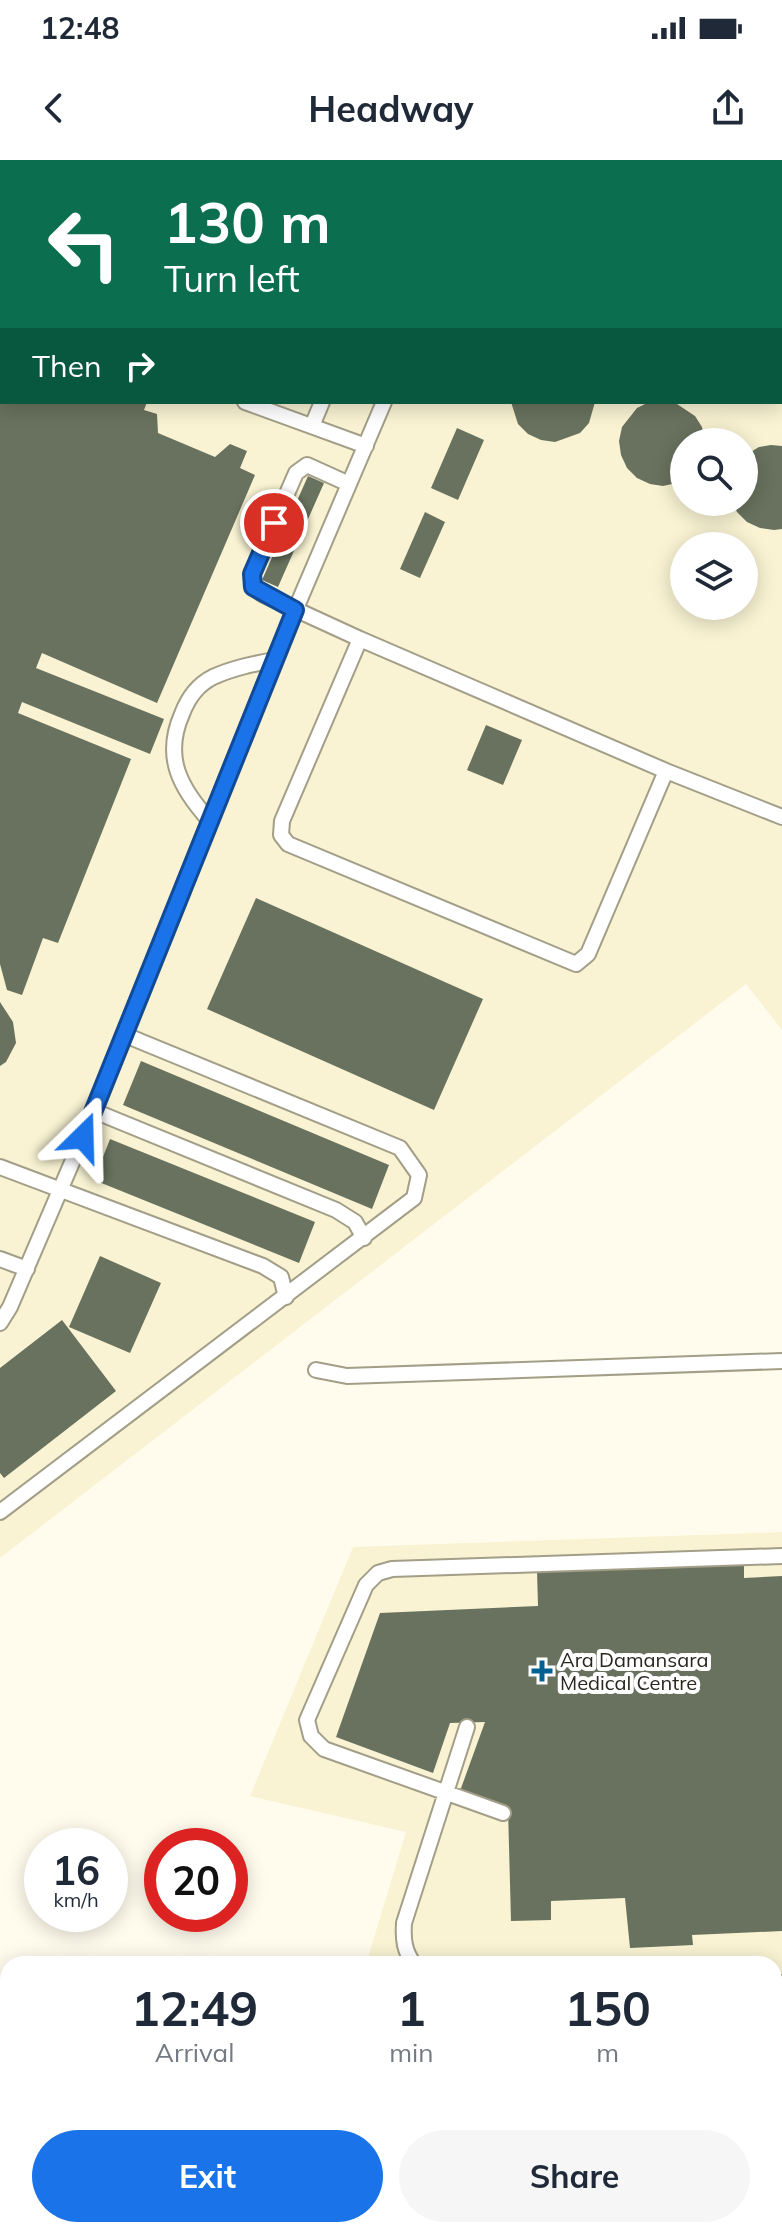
<!DOCTYPE html>
<style>
:root{--surface:#fff;--page:#f6f6f7;--text:#1f2937;--muted:#747a83;--accent:#1a73e8}
body{margin:0;font-family:Mulish,sans-serif;background:var(--page);color:var(--text);height:100vh;display:flex;flex-direction:column;font-size:30px;white-space:nowrap}
*{box-sizing:border-box;margin:0}
p{font-size:26px;color:var(--muted)}
.icon{flex:none;width:44px;height:44px;fill:none;stroke:currentColor;stroke-width:2;stroke-linecap:round;stroke-linejoin:round}
.map{position:relative;flex:1;overflow:hidden}
.drawer{position:absolute;left:0px;top:1796px;width:782px;height:282px;display:flex;flex-direction:column;background:var(--surface);border-radius:24px 24px 0 0;box-shadow:0 4px 20px #0003}
.drawer>*{flex:none}
.banner{position:absolute;left:0px;top:0px;width:782px;height:244px;box-shadow:0 4px 20px #0003;background:#0b6e4f;color:#fff;overflow:hidden}
.controls{position:absolute;left:670px;top:268px;display:grid;gap:16px}
.controls a{display:grid;place-items:center;width:88px;height:88px;border-radius:50%;background:var(--surface);box-shadow:0 4px 20px #0003;font-size:40px}
.speed{position:absolute;left:24px;top:1668px;display:flex;gap:16px;font-size:40px;font-weight:700;text-align:center}
.speed>*{display:grid;place-content:center;width:104px;height:104px;border-radius:50%;background:var(--surface);box-shadow:0 4px 20px #0003;line-height:1}
.speed small{font-size:20px;font-weight:400}
.speed .limit{border:12px solid #d22;background:#fff;color:#111}
.pin{position:absolute;display:grid;place-items:center;width:68px;height:68px;color:#fff;margin:-34px;border:4px solid #fff;border-radius:50%;box-shadow:0 2px 8px #0007}
.me{position:absolute;width:88px;margin:-44px;rotate:22deg;stroke-linejoin:round;filter:drop-shadow(0 0 6px #0008)}
.turn{display:flex;align-items:center;gap:28px;height:168px;padding:0 32px;font-size:36px}
.turn .icon{width:104px;height:104px;stroke-width:2.5}
.turn b{display:block;font-size:56px;line-height:68px}
.then{display:flex;align-items:center;height:76px;padding:0 32px;background:#0003;gap:16px;font-size:30px}
.eta{display:flex;justify-content:space-evenly;align-items:center;height:136px;text-align:center}
.eta b{font-size:48px;font-weight:700;line-height:56px}
.cta{display:flex;gap:16px;margin-top:auto;padding:16px 32px}
.cta a{flex:1;height:92px;border-radius:48px;background:var(--accent);color:#fff;font-size:32px;font-weight:700;line-height:92px;text-align:center}
.cta a+a{background:var(--page);color:var(--text)}
.status{display:flex;justify-content:space-between;align-items:center;height:56px;padding:0 40px;background:var(--surface);direction:ltr}
.status svg{height:22px;fill:currentColor}
header{display:flex;justify-content:space-between;align-items:center;height:104px;padding:0 32px;background:var(--surface);font-size:36px;font-weight:700}
.map>svg:first-child{display:block}
</style>
<div class="status"><b>12:48</b><svg viewBox="0 0 49 12"><path d="M0 12V9h3v3zM5 12V6h3v6zM10 12V3h3v9zM15 12V0h3v12zM26 1h20v11H26zM47 4h2v5h-2z"/></svg></div>
<header><svg class="icon" aria-label="back" viewBox="0 0 24 24"><path d="M15 5l-7 7 7 7"/></svg>Headway<svg class="icon" aria-label="share" viewBox="0 0 24 24"><path d="M12 15V3M7 8l5-5 5 5M5 13v7h14v-7"/></svg></header>
<div class="map">
<svg width="782" height="2077" viewBox="0 0 782 2077">
<rect width="100%" height="100%" fill="#fffcee"/>
<path fill="#f9f3d3" fill-rule="evenodd" d="M0,0h782v870l-36,-46 -746,574zM2,2h778v240h-778zM684,282h60v60h-60zM684,386h60v60h-60z
M782,1372v475h-8v-43h-408l40,-132 -156,-36 103,-249z"/>
<path fill="#95f4b8" d="M0,2013l8,1v56h766v-38h8v45h-782z"/>
<path fill="#69725e" d="M0,242h147l-3,8 13,4 1,19 57,24 15,-13 17,7 -7,17 15,7 -98,228 -115,-50 -6,15 128,51 -14,35 -128,-52 -4,11 113,46 -73,184 -15,-5 -21,57 -15,-5 -7,-26z
M511,242h84l-6,21 -9,10 -25,9 -14,-2 -13,-6 -10,-10z
M649,242h25l21,14 7,11 3,15h-21v37l-7,4 -14,3 -13,-2 -13,-6 -10,-10 -6,-13 -2,-14 3,-14 15,-19z
M457,268l27,12 -26,60 -27,-12z
M771,285l11,1v83l-8,1 -14,-2 -13,-6 -10,-10 -5,-10h12v-46l15,-9z
M308,316l16,7 -46,104 -16,-7z
M425,352l20,10 -25,56 -20,-9z
M486,565l36,15 -19,45 -36,-15z
M256,738l227,101 -49,111 -227,-101z
M0,842l13,20 3,21 -10,19 -6,4z
M141,901l248,104 -17,44 -249,-104z
M110,979l205,83 -16,41 -205,-83z
M100,1096l61,27 -31,70 -61,-26z
M62,1160l54,71 -112,87 -4,-5v-105z
M744,1403v15l38,-2v355l-90,4 1,10 -63,3 -5,-50 -74,3v19l-40,1 -3,-112 -48,-18 25,-69 -35,1 -17,50 -97,-36 44,-124 158,-7 -1,-35z"/>
<g fill="none" stroke-linecap="round" stroke-linejoin="round">
<defs>
<path id="service" d="M268,0l1,2
M446,0l5,2
M573,0v2
M482,2v-2
M709,2v-2
M780,134l2,1
M245,242l121,44
M312,266l10,-24
M349,324l-42,-19 -11,8 -44,101 1,13 9,7 98,45 306,132 116,46
M360,479l-78,182 -1,14 7,9 288,120 12,-10 78,-183
M210,661c-30,-33 -47,-64 -28,-107 6,-16 15,-29 31,-37 20,-9 40,-13 61,-17
M94,951l242,99 19,12 9,16
M0,1007l263,99 18,11 5,20
M0,1099l27,10
M0,1163l10,-16 84,-196 180,-451 110,-258
M316,1210l31,6 435,-15
M0,1352l414,-314 5,-23 -19,-27 -275,-113
M503,1653l-179,-64 -13,-13 -4,-16 59,-135 12,-12 14,-4 390,-13
M414,1804c-10,-13 -11,-25 -10,-41l63,-196
M774,1823h8"/>
</defs>
<use href="#service" stroke="#a29e87" stroke-width="18"/>
<use href="#service" stroke="#fff" stroke-width="14"/>
</g>
<g fill="none" stroke-linecap="round" stroke-linejoin="round">
<defs>
<path id="route" d="M83,977l212,-527 -42,-23 -1,-13 22,-51"/>
</defs>
<use href="#route" stroke="#114b97" stroke-width="20"/>
<use href="#route" stroke="#1a73e8" stroke-width="14"/>
</g>
<path fill="#026191" stroke="#fff" stroke-width="3" d="M538 1499h8v8h8v8h-8v8h-8v-8h-8v-8h8z"/>
<g text-anchor="middle" stroke-width="8" stroke-linejoin="round" paint-order="stroke">
<g font-size="20" fill="#29271f" stroke="#fff" text-anchor="start">
<text x="560" y="1507">Ara Damansara<tspan x="560" dy="23">Medical Centre</tspan></text>
</g>
</g>
</svg>
<div class="controls">
<a><svg class="icon" aria-label="search" viewBox="0 0 24 24"><circle cx="10" cy="10" r="6"/><path d="M15 15l6 6"/></svg></a>
<a><svg class="icon" aria-label="layers" viewBox="0 0 24 24"><path d="M12 4l9 5-9 5-9-5zM3 14l9 5 9-5"/></svg></a>
</div>
<div class="speed"><div>16<small>km/h</small></div><div class="limit">20</div></div>
<div class="pin" style="left:274px;top:363px;background:#d93025"><svg class="icon" aria-label="arrive" viewBox="0 0 24 24"><path d="M6 21V4h12l-3 4 3 4H6"/></svg></div>
<svg class="me" style="left:83px;top:977px" viewBox="-20 -20 40 40"><path d="M0-17L14 15 0 8-14 15z" fill="#1a73e8" stroke="#fff" stroke-width="4"/></svg>
<div class="banner">
<div class="turn"><svg class="icon" aria-label="left" viewBox="0 0 24 24"><path d="M17 20v-9H6M10 6l-5 5 5 5"/></svg><div><b>130 m</b>Turn left</div></div>
<div class="then">Then<svg class="icon" aria-label="right" viewBox="0 0 24 24"><path d="M7 20v-9h11M14 6l5 5-5 5"/></svg></div>
</div>
<section class="drawer">
<div class="eta">
<div><b>12:49</b><p>Arrival</p></div>
<div><b>1</b><p>min</p></div>
<div><b>150</b><p>m</p></div>
</div>
<div class="cta"><a>Exit</a><a>Share</a></div>
</section>
</div>
